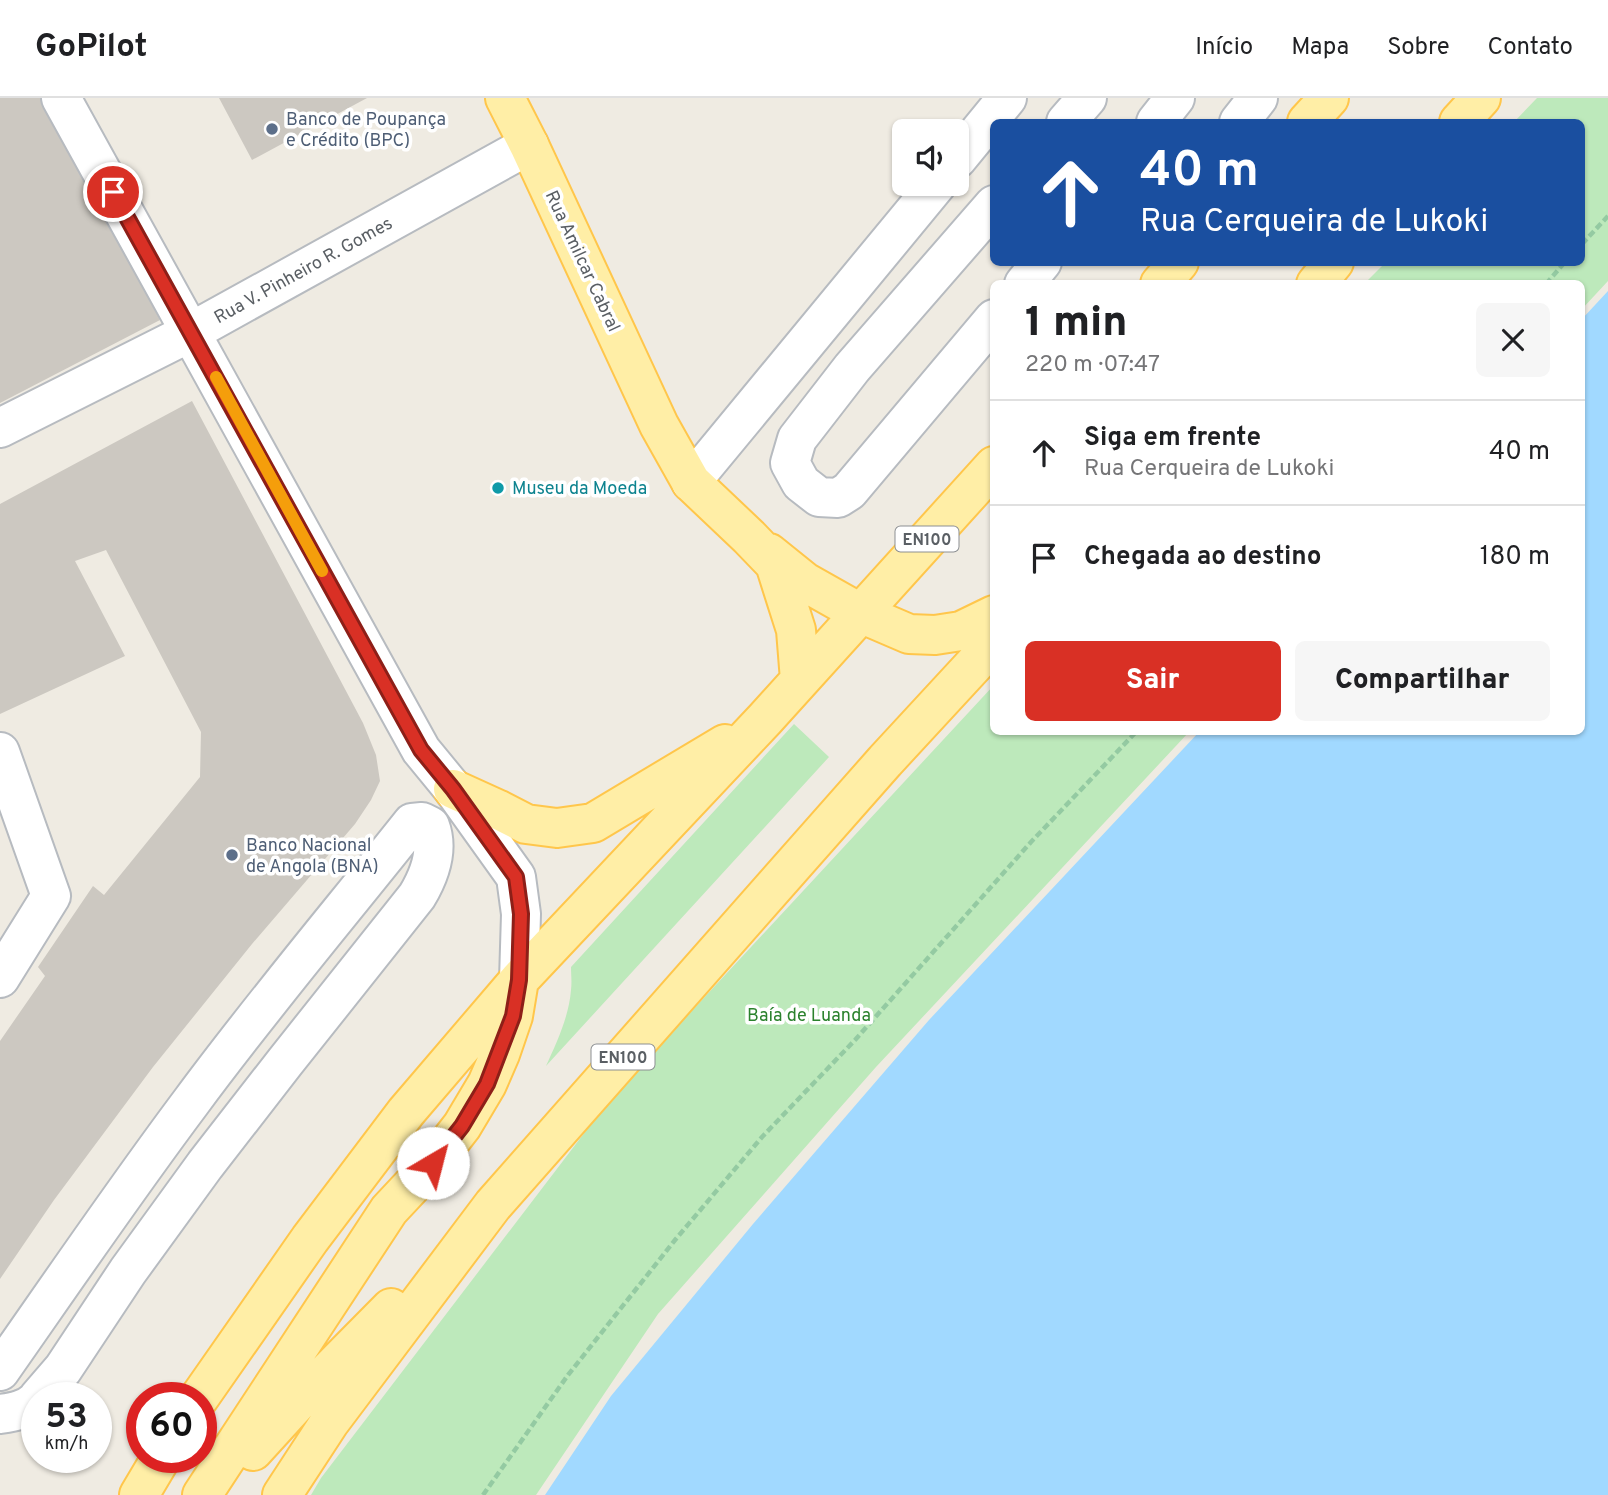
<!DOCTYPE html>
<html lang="pt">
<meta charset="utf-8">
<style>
:root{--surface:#fff;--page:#f6f6f6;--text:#202124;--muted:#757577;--line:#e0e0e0;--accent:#d93025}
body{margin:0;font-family:Overpass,sans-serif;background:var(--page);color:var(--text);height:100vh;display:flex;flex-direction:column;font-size:26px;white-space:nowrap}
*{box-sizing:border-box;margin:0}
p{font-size:23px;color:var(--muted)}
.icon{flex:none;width:38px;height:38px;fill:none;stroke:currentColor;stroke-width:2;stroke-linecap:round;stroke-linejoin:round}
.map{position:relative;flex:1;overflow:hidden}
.sheet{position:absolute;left:990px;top:182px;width:595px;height:455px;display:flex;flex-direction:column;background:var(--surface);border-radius:10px;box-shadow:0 2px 5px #0004}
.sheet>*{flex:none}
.top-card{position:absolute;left:990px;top:21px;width:595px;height:147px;border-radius:10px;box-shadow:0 2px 5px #0004;background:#1a4fa0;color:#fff;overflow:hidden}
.tools{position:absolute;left:892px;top:21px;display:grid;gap:14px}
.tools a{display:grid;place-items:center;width:77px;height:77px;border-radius:10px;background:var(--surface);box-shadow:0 2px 5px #0004;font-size:35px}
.speed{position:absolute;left:21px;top:1284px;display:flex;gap:14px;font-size:35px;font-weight:700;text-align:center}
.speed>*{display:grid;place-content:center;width:91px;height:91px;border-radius:50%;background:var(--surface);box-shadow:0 2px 5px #0004;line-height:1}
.speed small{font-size:18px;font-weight:400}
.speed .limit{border:10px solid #d22;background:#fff;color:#111}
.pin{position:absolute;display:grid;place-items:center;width:60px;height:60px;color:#fff;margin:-30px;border:4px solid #fff;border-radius:50%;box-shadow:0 2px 7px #0007}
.me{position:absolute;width:77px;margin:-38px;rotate:37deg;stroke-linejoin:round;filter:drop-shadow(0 0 5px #0008)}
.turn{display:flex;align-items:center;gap:24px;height:147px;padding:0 35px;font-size:32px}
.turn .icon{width:91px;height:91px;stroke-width:2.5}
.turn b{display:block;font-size:49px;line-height:60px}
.round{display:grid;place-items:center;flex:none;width:74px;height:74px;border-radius:10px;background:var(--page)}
.summary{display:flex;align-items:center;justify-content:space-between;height:119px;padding:0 35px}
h1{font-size:42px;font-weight:800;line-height:52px}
.primary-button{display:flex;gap:14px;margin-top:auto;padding:14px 35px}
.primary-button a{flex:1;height:80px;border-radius:10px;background:var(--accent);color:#fff;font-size:28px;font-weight:800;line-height:80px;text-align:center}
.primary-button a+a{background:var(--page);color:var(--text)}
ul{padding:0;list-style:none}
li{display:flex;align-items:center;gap:21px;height:105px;padding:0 35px;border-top:2px solid var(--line)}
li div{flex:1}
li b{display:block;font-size:26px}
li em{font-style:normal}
header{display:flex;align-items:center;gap:42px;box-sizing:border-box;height:98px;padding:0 35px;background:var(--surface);border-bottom:2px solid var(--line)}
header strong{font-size:33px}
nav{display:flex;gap:38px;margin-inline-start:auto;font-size:24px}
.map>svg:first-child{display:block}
</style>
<header>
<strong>GoPilot</strong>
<nav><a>Início</a><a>Mapa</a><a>Sobre</a><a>Contato</a></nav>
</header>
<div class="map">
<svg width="1608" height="1397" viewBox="0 0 1608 1397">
<rect width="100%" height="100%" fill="#efebe2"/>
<path fill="#bde9bb" d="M1537,0h71v183l-26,28v-25l-217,-1 20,-20 197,-1v-140h-68z
M994,587v47h195l-313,335 -218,247 -122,181h-225l10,-17 290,-380z
M794,626l35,33 -283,309c11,-24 23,-50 25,-76 1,-8 0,-16 0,-23z"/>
<path fill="#a1d9ff" d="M1608,193v1204h-1063l66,-99 142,-172 176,-204 270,-288h383v-413z"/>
<path fill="#ccc8c1" d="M0,0h45l115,222 -160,83z
M219,0h148l-115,62z
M192,303l171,322 13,32 4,26 -9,19 -16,24 -103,120 -99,123 -99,133 -54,79v-238l45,-65 -7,-9 55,-81 11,9 96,-118 1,-45 -95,-182 -31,11 50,95 -125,58v-210z"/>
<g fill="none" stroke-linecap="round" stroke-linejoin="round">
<defs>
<path id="minor" d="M61,0l360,652 32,39 63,88 5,37 -2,66
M1066,24l21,-24
M1156,24l19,-24
M1239,24l19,-24
M957,61l50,-61
M994,107l-142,163 -55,71 -7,24 11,20 18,14 19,1 11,-7 145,-172
M1024,186l18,-22
M0,330l191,-96 338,-187
M691,384l246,-298
M0,654l51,144 -51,82
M0,1273c63,-90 125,-181 191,-269 70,-95 147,-186 221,-279l10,-1 8,4c9,24 -1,50 -13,70l-132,166 -80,103 -77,106 -65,98 -25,29
M0,1316c14,-2 26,-4 37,-14"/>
<path id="major" d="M505,0l24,47 130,280 32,57 58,55 26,27 21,66 4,50
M1307,24l22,-24
M1459,24l22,-24
M1160,186l19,-22
M1316,186l18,-22
M769,455l36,29 55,31 49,21 26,1 26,-4 33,-16
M453,691l44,20 29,15 31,4 36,-5 132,-79
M199,1300l111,-159 96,-127 113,-132 246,-261 229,-253
M253,1353l42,-46 96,-97
M139,1397l22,-37
M202,1397l187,-285 44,-47 29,-37 25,-42 13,-30 13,-38 5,-30
M282,1397l47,-72 164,-218 392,-444 109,-118"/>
</defs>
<use href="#minor" stroke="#b7bbc0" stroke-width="42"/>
<use href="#major" stroke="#ffc64b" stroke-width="42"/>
<path stroke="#94caa2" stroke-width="4.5" stroke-dasharray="7 3.5" stroke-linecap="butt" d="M1582,146l26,-28
M1546,186l19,-22
M483,1397l85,-120 107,-135 87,-103 93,-97 176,-198 105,-110"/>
<use href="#minor" stroke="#fff" stroke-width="38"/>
<use href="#major" stroke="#ffeea6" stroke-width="38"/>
</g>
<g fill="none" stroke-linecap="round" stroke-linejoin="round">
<defs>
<path id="route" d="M113,94l308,558 32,39 63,88 5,37 -2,66 -6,36 -26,68 -25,42 -29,37"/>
</defs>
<use href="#route" stroke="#8d1f18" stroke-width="18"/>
<use href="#route" stroke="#d93025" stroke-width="12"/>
<path stroke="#f59e0b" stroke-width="12" d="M216,279l106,194"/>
</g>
<g fill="#5c6f8a" stroke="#fff" stroke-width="2.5">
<circle cx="272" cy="31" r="7"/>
<circle cx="232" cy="757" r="7"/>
</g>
<circle fill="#0f9aa8" stroke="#fff" stroke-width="2.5" cx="498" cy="390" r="7"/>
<g text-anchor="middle" stroke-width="7" stroke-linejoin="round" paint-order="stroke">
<g fill="#fff" stroke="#8c8f92" stroke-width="2">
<rect x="895.5" y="428.5" width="63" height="25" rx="5"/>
<rect x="591.5" y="946.5" width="63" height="25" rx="5"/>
</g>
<g font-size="16" font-weight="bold" fill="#5a5f64">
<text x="927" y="447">EN100</text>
<text x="623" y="965">EN100</text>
</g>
<g font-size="18" fill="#4e5e75" stroke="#fff" text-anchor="start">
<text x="286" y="27">Banco de Poupança<tspan x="286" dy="21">e Crédito (BPC)</tspan></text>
<text x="246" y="753">Banco Nacional<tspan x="246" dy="21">de Angola (BNA)</tspan></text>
</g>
<g font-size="18" fill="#5a5f64" stroke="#fff">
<text transform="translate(583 163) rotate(65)" y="6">Rua Amilcar Cabral</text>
<text transform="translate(303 172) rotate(-29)" y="6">Rua V. Pinheiro R. Gomes</text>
</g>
<g font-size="18" fill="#0d838f" stroke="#fff" text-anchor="start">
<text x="512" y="396">Museu da Moeda</text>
</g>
<g font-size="18" fill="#2b822d" stroke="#fff">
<text x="809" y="923">Baía de Luanda</text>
</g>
</g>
</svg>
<div class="tools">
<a><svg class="icon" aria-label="sound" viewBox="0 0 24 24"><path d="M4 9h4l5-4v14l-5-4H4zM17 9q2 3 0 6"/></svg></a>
</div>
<div class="speed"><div>53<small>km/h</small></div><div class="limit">60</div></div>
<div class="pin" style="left:113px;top:94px;background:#d93025"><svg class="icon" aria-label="arrive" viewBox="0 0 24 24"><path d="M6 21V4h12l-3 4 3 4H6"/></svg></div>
<svg class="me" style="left:433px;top:1065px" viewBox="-20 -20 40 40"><circle r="19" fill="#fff"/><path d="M0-13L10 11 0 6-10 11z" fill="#d93025"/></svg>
<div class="top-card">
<div class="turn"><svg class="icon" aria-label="ahead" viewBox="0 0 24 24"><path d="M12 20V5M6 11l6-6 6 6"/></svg><div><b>40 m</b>Rua Cerqueira de Lukoki</div></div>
</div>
<section class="sheet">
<div class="summary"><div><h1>1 min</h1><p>220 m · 07:47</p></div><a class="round"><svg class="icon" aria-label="close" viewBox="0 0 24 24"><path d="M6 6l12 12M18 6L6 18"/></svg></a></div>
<ul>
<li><svg class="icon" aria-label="ahead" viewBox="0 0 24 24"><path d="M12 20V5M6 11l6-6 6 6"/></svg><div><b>Siga em frente</b><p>Rua Cerqueira de Lukoki</p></div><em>40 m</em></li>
<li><svg class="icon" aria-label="arrive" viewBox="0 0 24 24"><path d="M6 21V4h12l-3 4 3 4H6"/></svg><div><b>Chegada ao destino</b></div><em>180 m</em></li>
</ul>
<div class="primary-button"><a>Sair</a><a>Compartilhar</a></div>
</section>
</div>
